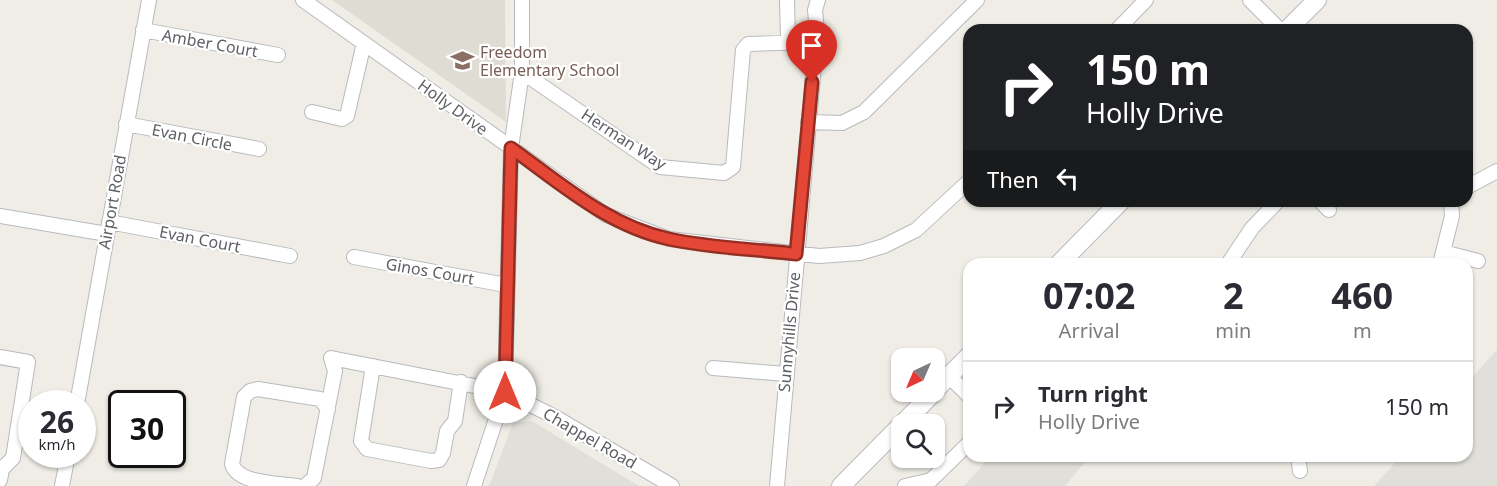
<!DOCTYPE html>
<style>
:root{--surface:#fff;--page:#f7f7f7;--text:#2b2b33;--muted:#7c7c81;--line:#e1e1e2}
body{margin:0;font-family:"Noto Sans",sans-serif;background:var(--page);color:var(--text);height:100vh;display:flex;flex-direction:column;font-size:22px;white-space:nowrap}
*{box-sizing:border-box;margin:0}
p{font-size:20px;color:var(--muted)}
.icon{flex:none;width:33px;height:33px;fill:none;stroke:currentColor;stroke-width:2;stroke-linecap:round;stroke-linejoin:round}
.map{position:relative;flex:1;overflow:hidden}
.side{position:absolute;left:963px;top:258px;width:510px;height:204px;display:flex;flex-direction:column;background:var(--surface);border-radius:18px;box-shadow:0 2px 4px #0004}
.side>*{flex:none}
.banner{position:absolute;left:963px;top:24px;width:510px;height:183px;border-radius:18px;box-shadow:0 2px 4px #0004;background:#202124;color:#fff;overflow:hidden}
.needle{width:39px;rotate:224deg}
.buttons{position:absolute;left:891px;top:348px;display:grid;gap:12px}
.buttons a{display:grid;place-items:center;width:54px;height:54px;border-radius:12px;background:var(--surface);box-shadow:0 2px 4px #0004;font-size:30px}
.speed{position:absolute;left:18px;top:390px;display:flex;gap:12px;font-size:30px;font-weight:700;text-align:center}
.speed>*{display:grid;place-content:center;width:78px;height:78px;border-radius:50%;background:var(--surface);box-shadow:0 2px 4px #0004;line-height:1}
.speed small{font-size:15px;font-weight:400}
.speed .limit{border:3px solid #111;border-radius:9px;background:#fff;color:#111}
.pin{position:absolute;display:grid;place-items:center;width:51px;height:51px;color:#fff;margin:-62px -26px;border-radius:50% 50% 50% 0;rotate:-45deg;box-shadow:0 0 6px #0007}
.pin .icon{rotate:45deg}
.me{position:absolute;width:66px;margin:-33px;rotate:0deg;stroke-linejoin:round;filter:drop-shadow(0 0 4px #0008)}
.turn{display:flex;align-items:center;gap:21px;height:126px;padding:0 24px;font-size:27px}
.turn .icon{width:78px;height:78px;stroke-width:2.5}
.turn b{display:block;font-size:42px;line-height:51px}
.then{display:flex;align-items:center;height:57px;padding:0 24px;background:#0003;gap:12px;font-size:22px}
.eta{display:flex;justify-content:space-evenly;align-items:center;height:102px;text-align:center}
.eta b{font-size:36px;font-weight:700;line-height:42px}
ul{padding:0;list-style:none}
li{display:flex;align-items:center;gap:18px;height:90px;padding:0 24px;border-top:2px solid var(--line)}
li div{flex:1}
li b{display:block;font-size:22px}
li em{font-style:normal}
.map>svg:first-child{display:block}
</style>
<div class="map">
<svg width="1497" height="486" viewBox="0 0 1497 486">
<rect width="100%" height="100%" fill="#efede5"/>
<path fill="#e1dfda" d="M1497,350v136h-123l27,-30h66v-73z
M532,421l107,65h-150l24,-63z
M991,456h99l-25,30h-101z"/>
<path fill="#dfdcd3" d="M332,0h173l1,122z"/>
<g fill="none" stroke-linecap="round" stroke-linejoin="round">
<defs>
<path id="street" d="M303,0l303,215 63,24 150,17 41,-3 24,-7 32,-16 53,-49
M787,0l1,41
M1250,0l30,30
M143,30l135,25
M1117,30l29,-30
M522,72v-72
M312,112l30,7 5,-3 17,-73
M808,122l34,1 22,-11 113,-112
M126,124l133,25
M1467,187l30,-16
M1320,201l9,9
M0,216l107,18
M109,222l181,34
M1443,252l35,9
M354,257l152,28
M1228,264l24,-36 26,-27
M1440,264l12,-48 -1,-15
M0,357l28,5 -15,96 -11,11 -2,11
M373,366l-12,75 6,8 64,12 8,-1 4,-7 4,-22 8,-10 6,-39
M713,368l72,6
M949,376l20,20
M77,404l72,-404
M1298,456l2,15
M62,486l6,-32
M297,486c-17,-3 -60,-2 -65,-22l12,-67 6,-6 8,-2 62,10 8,10
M305,486l9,-8 21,-107 -4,-13 174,34 50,25 117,69
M474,486l31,-94 6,-244 11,-76 138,95 64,6 9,-6 10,-117 5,-6 68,-2
M777,486l40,-455 -2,-21 3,-10
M905,486l26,-6 38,-37"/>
<path id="secondary" d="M1287,30l30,-30
M1059,264l62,-63
M934,391l35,-35
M841,486l93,-94"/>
</defs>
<use href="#street" stroke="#b8babf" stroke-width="16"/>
<use href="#secondary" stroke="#b9bbc1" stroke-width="20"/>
<use href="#street" stroke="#fff" stroke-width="14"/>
<use href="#secondary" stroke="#fff" stroke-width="18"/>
</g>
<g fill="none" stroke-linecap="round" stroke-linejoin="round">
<defs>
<path id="route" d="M505,392l6,-244c49,35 97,78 158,91 41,9 85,10 127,15l16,-172"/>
</defs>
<use href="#route" stroke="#942e23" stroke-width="15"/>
<use href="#route" stroke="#e44736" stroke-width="10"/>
</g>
<defs>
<symbol id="school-bare" viewBox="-9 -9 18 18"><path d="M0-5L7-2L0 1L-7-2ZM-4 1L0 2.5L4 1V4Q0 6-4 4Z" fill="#8d6e63" stroke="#fff" stroke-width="2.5" paint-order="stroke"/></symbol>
</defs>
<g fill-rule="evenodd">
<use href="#school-bare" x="446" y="44" width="33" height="33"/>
</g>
<g text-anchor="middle" stroke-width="4.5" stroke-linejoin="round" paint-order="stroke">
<g font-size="16" fill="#5d6065" stroke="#fff">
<text transform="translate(210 43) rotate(10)" y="6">Amber Court</text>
<text transform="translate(453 107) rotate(36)" y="6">Holly Drive</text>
<text transform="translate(192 137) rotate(11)" y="6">Evan Circle</text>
<text transform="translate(624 139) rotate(33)" y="6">Herman Way</text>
<text transform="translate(112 202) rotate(-80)" y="6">Airport Road</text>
<text transform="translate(200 239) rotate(11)" y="6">Evan Court</text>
<text transform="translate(430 271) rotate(10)" y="6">Ginos Court</text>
<text transform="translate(789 332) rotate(-85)" y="6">Sunnyhills Drive</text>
<text transform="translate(590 438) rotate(30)" y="6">Chappel Road</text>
</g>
<g font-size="16" fill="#785e54" stroke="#fff" text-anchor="start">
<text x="480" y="58">Freedom<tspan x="480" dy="18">Elementary School</tspan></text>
</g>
</g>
</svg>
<div class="buttons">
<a><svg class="needle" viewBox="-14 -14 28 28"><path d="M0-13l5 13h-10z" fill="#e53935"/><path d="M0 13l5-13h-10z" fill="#7c7c81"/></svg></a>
<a><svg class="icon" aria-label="search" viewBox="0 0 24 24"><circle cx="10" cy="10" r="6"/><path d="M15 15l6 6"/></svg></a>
</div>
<div class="speed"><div>26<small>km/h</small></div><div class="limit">30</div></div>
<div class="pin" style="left:812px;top:82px;background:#d93025"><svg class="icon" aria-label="arrive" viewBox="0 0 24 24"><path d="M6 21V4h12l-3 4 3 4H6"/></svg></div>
<svg class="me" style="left:505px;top:392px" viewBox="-20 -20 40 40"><circle r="19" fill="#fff"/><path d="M0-13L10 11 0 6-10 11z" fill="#e44736"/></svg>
<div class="banner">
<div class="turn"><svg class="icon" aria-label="right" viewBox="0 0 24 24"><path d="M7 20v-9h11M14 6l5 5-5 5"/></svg><div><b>150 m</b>Holly Drive</div></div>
<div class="then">Then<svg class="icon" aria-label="left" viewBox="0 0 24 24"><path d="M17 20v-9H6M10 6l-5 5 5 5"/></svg></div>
</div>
<section class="side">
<div class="eta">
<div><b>07:02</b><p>Arrival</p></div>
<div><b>2</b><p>min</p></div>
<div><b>460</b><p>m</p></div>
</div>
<ul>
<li><svg class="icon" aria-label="right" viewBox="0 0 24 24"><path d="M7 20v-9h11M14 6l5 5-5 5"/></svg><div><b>Turn right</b><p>Holly Drive</p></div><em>150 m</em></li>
</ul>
</section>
</div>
